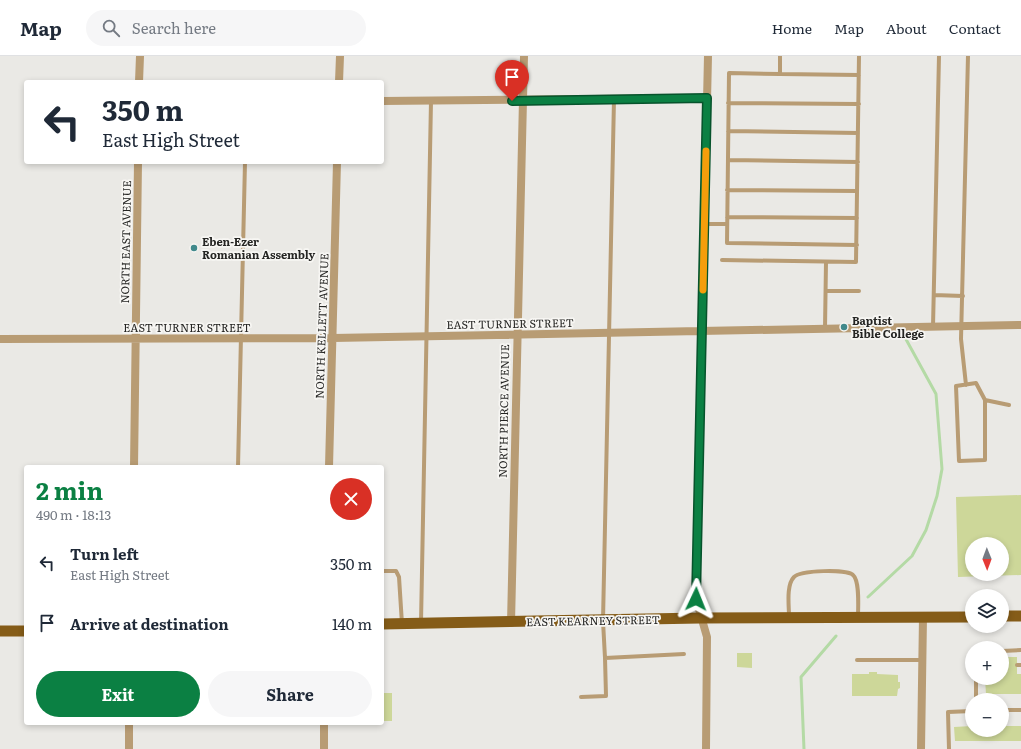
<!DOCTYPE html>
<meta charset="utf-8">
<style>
:root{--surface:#fff;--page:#f6f6f7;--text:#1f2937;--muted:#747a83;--line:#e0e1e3;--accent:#0b8043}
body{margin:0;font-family:Literata,serif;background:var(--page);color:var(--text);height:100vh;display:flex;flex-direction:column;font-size:15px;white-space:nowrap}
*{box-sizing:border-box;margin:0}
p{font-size:13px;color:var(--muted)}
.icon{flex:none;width:22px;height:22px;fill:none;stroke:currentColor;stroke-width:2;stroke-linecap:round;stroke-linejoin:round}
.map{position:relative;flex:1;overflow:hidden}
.side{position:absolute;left:24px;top:409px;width:360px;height:260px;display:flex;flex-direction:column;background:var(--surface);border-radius:4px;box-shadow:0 2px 6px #0003}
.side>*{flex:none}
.guide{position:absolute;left:24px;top:24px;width:360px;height:84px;border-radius:4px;box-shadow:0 2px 6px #0003;background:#fff;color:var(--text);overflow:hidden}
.needle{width:26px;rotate:179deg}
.tools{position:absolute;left:965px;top:481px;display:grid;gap:8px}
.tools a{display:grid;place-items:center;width:44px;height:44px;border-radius:50%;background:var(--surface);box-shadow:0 2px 6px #0003;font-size:20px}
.pin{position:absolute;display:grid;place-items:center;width:34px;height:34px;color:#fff;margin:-41px -17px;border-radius:50% 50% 50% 0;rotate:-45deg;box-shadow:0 0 4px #0007}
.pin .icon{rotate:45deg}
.me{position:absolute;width:44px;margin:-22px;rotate:2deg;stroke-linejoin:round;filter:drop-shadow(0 0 3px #0008)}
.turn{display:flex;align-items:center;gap:14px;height:84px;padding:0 12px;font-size:18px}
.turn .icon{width:52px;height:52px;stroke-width:2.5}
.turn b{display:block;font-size:28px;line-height:34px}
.round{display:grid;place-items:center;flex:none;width:42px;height:42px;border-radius:21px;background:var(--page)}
.headline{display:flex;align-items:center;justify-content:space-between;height:68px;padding:0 12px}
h1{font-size:24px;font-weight:700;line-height:30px;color:var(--accent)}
.cta{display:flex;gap:8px;margin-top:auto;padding:8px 12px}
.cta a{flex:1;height:46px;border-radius:24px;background:var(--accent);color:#fff;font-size:16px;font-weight:700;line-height:46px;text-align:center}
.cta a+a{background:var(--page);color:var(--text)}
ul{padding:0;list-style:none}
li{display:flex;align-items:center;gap:12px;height:60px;padding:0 12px}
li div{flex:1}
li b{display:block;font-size:15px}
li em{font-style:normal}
header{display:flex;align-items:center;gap:24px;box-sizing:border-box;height:56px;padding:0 20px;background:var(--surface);border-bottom:1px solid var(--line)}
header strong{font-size:19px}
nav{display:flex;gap:22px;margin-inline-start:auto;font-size:14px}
.search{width:280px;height:36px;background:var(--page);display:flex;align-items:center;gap:10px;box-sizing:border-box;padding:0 14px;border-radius:22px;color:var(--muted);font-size:15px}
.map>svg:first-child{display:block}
</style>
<header>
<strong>Map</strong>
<div class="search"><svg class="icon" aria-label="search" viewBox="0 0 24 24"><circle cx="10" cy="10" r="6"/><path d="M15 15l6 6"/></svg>Search here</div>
<nav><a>Home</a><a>Map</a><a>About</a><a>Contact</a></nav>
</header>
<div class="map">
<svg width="1021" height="693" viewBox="0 0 1021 693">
<rect width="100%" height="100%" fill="#eae9e5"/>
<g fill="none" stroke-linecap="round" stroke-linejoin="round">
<path stroke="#b4daa5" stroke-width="3" d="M868,541l44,-41 14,-26 11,-34 5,-27 -6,-75 -34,-62
M804,693l-3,-72 35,-41"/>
</g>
<path fill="#cdd799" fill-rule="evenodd" d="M1021,439v80l-63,2 -2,-80zM972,488h30v30h-30z
M25,517h1v28h-2z
M737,597h15v15l-15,-1z
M1003,601h14v17h4v20h-35l-1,-16h17z
M869,616h8v2l21,1v7h2v6l-2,1 -1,7h-45v-22h17z
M382,624l2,13h8v28h-10z
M972,670v4h30v-4h19v15h-66l-1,-14z"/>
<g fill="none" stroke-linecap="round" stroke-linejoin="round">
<path stroke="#b89c74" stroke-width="4" d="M780,0v18l-51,-1 -2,170 130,2
M780,18l79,1
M614,43l-11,522 2,37 79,-4
M728,47l131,1
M728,75l130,2
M728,104l130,2
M727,134l130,1
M727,161l130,1
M705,168h22
M722,204l134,2 3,-206
M826,235h33
M934,239l29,1
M933,271l6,-271
M825,272l1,-66
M976,327l9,17v60l-26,1 -3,-75z
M966,329l-5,-46 7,-283
M985,344l24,5
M238,411l7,-305
M382,515h14l3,6 3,47
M789,560c0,-10 -3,-31 5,-39 6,-7 53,-8 59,-2 7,6 5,33 5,42
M421,567l10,-522
M1002,595l19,-1
M857,604h65
M1002,609h1
M1017,609h4
M976,622v22
M581,641l25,-1 -1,-38
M1002,654h19
M949,693l-1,-37 24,-1"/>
<path stroke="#b89c74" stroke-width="8" d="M139,26l1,-26
M339,26l1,-26
M382,45l325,-3
M0,283l333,-1 688,-13
M134,411l4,-305
M329,411l8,-305
M511,567l13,-567
M129,693v-26
M324,693v-26
M706,693l1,-112 -11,-38 12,-543
M921,693l2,-132"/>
<path stroke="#855c18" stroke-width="11" d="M1002,560h19
M382,568l318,-6 272,-1
M0,575h26"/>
</g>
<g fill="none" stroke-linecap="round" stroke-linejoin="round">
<defs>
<path id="route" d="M512,45l195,-3 -11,501"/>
</defs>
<use href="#route" stroke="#07532c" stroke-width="10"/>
<use href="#route" stroke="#0b8043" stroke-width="7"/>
<path stroke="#f59e0b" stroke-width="7" d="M703,234l3,-139"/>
</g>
<g fill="#41898b" stroke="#f7f6f3" stroke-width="1.5">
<circle cx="194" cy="192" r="4"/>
<circle cx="844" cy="271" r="4"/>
</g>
<g text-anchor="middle" stroke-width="3.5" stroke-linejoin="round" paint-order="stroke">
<g font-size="11" fill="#252523" stroke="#f7f6f3">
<text transform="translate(126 186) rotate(-89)" y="4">NORTH EAST AVENUE</text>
<text transform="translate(510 268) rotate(-1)" y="4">EAST TURNER STREET</text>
<text transform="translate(322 270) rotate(-88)" y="4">NORTH KELLETT AVENUE</text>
<text x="187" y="276">EAST TURNER STREET</text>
<text transform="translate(504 355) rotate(-89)" y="4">NORTH PIERCE AVENUE</text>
<text transform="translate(593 565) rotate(-1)" y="4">EAST KEARNEY STREET</text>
</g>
<g font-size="11" font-weight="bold" fill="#252523" stroke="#f7f6f3" text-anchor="start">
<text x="202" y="190">Eben-Ezer<tspan x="202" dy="13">Romanian Assembly</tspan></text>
<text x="852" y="269">Baptist<tspan x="852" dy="13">Bible College</tspan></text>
</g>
</g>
</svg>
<div class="tools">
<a><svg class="needle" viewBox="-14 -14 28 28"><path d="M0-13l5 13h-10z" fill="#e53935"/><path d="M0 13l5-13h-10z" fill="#747a83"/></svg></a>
<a><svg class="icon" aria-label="layers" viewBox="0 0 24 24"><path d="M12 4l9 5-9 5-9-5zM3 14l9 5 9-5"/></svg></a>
<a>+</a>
<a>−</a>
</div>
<div class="pin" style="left:512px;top:45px;background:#d93025"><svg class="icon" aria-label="arrive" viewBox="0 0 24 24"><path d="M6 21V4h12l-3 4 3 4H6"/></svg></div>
<svg class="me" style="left:696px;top:543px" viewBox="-20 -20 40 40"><path d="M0-17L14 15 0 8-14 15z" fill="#0b8043" stroke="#fff" stroke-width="4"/></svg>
<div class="guide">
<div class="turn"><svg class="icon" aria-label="left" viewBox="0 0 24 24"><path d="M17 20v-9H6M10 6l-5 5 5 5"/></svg><div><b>350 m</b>East High Street</div></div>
</div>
<section class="side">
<div class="headline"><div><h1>2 min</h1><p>490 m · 18:13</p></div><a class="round" style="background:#d93025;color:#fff"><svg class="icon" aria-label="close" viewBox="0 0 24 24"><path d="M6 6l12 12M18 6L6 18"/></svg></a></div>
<ul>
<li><svg class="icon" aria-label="left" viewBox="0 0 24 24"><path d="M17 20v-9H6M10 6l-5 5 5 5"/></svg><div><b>Turn left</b><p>East High Street</p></div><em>350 m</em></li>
<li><svg class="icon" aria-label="arrive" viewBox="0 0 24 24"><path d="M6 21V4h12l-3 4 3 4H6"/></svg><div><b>Arrive at destination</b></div><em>140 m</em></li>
</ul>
<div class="cta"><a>Exit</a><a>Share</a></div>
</section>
</div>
